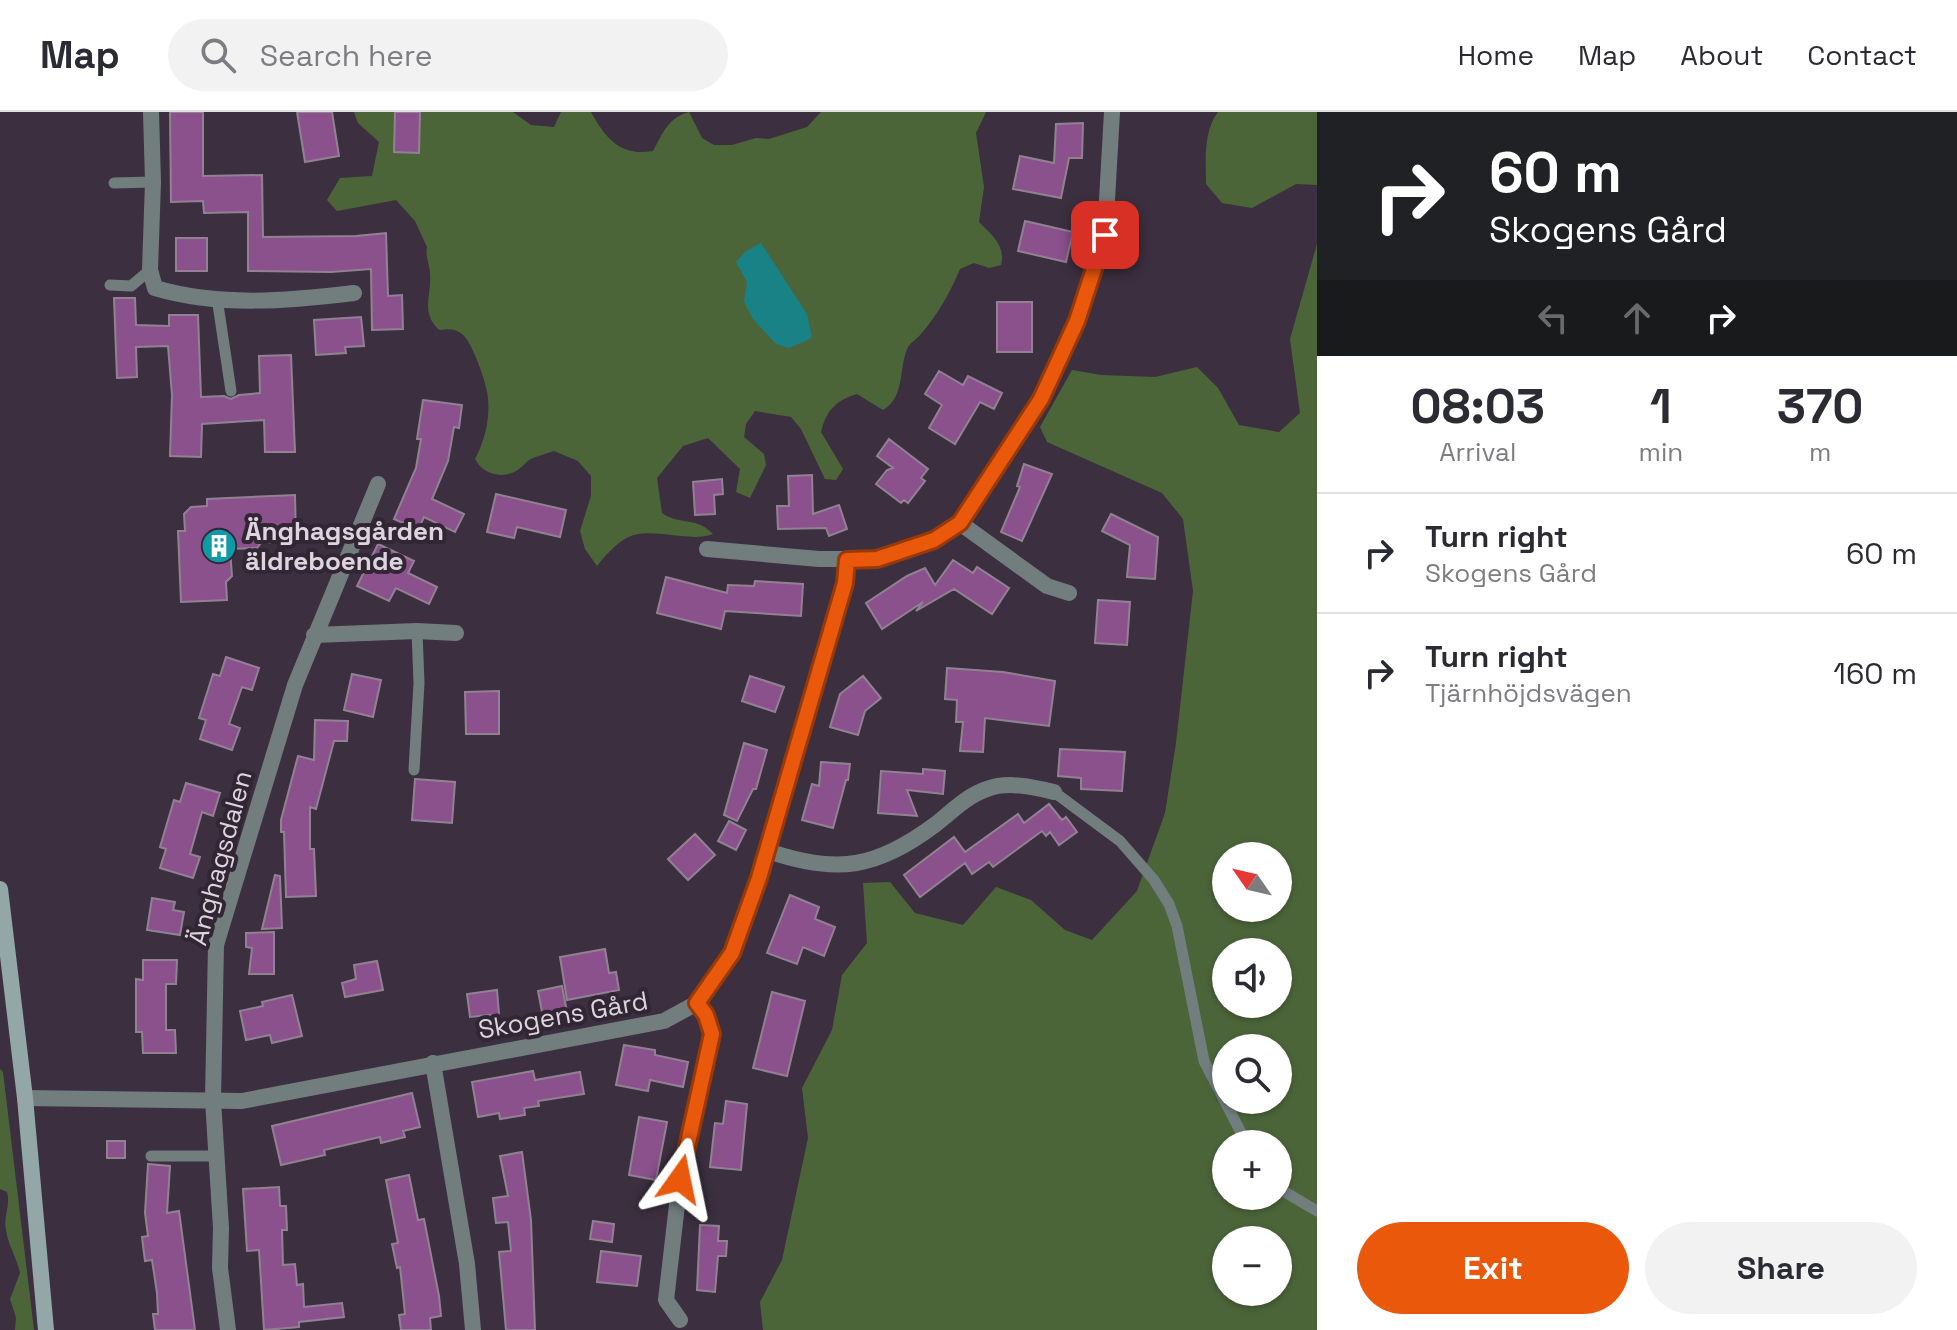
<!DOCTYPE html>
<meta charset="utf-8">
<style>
:root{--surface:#fff;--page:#f2f2f3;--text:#2b2b33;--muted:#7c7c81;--line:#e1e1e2;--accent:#ea580c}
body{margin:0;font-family:"Space Grotesk",sans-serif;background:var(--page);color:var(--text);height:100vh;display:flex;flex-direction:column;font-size:30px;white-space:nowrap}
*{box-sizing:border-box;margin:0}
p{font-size:26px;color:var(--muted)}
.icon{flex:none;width:44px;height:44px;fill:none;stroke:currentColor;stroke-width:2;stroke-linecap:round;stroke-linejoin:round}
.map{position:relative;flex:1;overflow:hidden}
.drawer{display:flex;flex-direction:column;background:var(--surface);width:640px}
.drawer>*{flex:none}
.guide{background:#202124;color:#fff;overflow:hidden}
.needle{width:52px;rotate:304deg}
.controls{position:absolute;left:1212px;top:730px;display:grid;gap:16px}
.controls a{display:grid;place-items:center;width:80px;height:80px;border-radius:50%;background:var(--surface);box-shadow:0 2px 6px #0004;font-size:40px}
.pin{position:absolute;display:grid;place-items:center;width:68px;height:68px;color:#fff;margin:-34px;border-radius:16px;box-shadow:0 4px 12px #0006}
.me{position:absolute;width:88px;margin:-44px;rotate:12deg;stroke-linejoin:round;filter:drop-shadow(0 0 6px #0008)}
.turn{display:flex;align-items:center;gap:28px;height:168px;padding:0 40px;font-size:36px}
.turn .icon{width:104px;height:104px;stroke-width:2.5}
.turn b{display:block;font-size:56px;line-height:68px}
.lanes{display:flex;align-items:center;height:76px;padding:0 40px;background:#0003;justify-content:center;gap:40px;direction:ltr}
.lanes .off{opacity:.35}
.eta{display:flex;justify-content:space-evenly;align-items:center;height:136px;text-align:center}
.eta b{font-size:48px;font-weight:700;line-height:56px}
.cta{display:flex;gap:16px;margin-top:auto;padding:16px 40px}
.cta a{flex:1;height:92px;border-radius:48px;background:var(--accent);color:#fff;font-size:32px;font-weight:700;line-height:92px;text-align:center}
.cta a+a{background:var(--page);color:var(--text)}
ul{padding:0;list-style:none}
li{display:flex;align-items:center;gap:24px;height:120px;padding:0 40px;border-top:2px solid var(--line)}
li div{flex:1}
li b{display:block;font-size:30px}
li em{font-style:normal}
header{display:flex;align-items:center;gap:48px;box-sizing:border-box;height:112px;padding:0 40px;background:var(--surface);border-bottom:2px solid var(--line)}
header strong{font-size:38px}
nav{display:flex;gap:44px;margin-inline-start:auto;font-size:28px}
.search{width:560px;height:72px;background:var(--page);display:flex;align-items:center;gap:20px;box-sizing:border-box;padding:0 28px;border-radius:44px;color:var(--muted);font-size:30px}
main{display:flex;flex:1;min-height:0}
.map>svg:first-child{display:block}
</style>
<header>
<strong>Map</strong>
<div class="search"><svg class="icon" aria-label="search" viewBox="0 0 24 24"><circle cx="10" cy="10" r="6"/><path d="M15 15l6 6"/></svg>Search here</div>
<nav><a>Home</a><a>Map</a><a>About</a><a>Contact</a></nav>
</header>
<main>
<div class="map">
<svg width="1317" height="1218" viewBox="0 0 1317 1218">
<rect width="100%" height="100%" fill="#3c3040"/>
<path fill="#4b6539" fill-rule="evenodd" d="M354,0h159l18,13 23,2 7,-15h30c14,26 30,45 62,39 10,-18 15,-33 36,-39l13,26 12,7h18l24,-7 13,1 38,-12 14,-15h165l-10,21 8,54 -5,35c13,13 27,24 22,43l-12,3 -15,-5 -14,6c-10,24 -22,45 -39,65 -3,4 -10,8 -13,13 -10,21 -2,49 -25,63l-26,-16c-21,6 -31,17 -36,38l22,37 -7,11 -11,-1 -24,-50 -10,-12 -36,-6 -9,13 -2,13 20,17 2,11 -16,33 -14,-6 4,-23 -32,-31 -25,8 -26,32 5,35c19,13 34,3 51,21 -12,4 -20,3 -32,2 -45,-5 -54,-7 -84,30l-12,-17 -5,-18 11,-35v-20l-13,-15 -24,-10c-8,3 -18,5 -25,9 -2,1 -8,8 -10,9 -15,11 -36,6 -44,-10 10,-19 15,-40 13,-61 -1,-14 -16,-57 -26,-64 -8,-6 -14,-5 -23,-4 -19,-18 -7,-35 -9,-56 0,-10 -5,-17 -3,-27l-12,-26 -19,-21 -59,11 -10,-11 13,-22 32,-2 7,-34 -21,-19z
M1218,0h99v73l-21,-1 -44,24 -30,-5 -16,-19c0,-24 -3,-52 12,-72z
M1317,132v1086h-554l-3,-28 22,-42 26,-122 -6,-50 30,-58 10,-55 25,-32 -4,-60 27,-1 25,31 48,12 33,-38 35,13 34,30 27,10 45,-49 28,-78 11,-70 17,-152 -10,-72 -21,-26 -115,-51 -7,-15 32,-57 29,5 54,2 42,-10 21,21 21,37 40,7 21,-19 -10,-74zM1226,744h52v52h-52zM1226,840h52v52h-52zM1226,936h52v52h-52zM1226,1032h52v52h-52zM1226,1128h52v52h-52z
M0,957l3,3 31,258h-19l1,-12 -6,-19 10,-26c-3,-15 -12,-28 -14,-43 -3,-14 5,-25 1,-38l-7,-3z"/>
<path fill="#188287" d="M761,131l46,71 5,24 -23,10 -13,-4 -23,-25 -9,-17 3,-20 -11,-20 10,-11z"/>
<path fill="#8a518c" stroke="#928192" stroke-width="2" d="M170,0h33v64l59,-1 1,62 93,-1 30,-3 2,63 14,-1 1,34 -31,1 -1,-61 -40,3 -83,-1v-59l-44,1 -1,-12 -32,1z
M297,0h35l7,44 -34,6z
M395,0h25l-1,41 -25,-1z
M1083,11l-1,35h-13l-8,40 -48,-9 7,-33 34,7 2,-39z
M1025,109l48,11 -7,30 -48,-11z
M176,126h31v33h-31z
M114,186h21l1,27 33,1v-11h29l3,82 23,-1 7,3 8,-4 21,-2 -1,-37 32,-1 4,97h-30l-1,-32 -62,4 -1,33 -31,-1 2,-61 -4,-49 -32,1 1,30 -20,1z
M997,190h35v50h-35z
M361,205l3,29 -19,1 1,6 -30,2 -2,-35z
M939,259l24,14 5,-9 34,17 -8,16 -14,-7 -25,42 -26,-16 13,-23 -17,-11z
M423,288l39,5 -3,23 -5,-1 -6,34 -16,38 32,15 -9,18 -31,-15 -6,13 -24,-11 22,-51 5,-29h-4z
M889,327l39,30 -7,9 4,3 -17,22 -4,-3 -3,3 -25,-19 11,-14 6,-2 -16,-12z
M1024,352l28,10 -30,67 -21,-9 19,-45 -3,-1z
M812,363l1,39 26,-9 8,24 -18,7 -3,-8 -48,1 -1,-23h12l-1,-30z
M722,367l1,15 -9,1 1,19 -20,1 -2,-33z
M496,382l70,16 -6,27 -43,-10 -3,11 -27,-6z
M295,383l1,46 -35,2 -4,5 -27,1 2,27 -6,6 1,18 -46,2 -3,-71h7l-1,-17 7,-7 16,-1v-7z
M1111,402l47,23 -3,42 -28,-2 3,-32 -28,-14z
M378,432l36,17 -6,12 29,14 -8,17 -33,-16 -7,13 -32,-15z
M953,448l20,13 4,-6 32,21 -17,26 -38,-25 -38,22 7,-9 -41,27 -16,-26 41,-27 18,-8 10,17z
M666,465l61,16 1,-8 26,1 1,-5 48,3 -2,32 -76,-5 -4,18 -64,-16z
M1098,488l32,2 -3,43 -32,-2z
M226,545l33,11 -7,22 -10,-3 -13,37 11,4 -8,22 -32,-11 6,-19 -7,-2 14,-44 7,2z
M947,556l56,4 52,9 -6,45 -64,-8 -2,34 -23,-1 3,-29h-7l1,-22 -12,-1z
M352,562l29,6 -8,37 -29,-7z
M750,564l34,11 -9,25 -33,-11z
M863,564l18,22 -16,13 -7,24 -28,-8 10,-33z
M499,579v43h-33l-1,-42z
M315,608l33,1 -1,20h-13l-18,68 -6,-2v42h4l2,47 -30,1 -2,-65h-3v-12l17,-64 16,4z
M744,631l23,7 -11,39h-3l-16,32 -13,-6z
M1060,637l65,3 -3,39 -41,-2v-11l-23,-2z
M821,650l29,2 -2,16h-2l-13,48 -31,-8 10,-36 7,2z
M923,657l22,2 -2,23 -36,-4 10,26 -39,-3 3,-42 42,3z
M415,667l40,3 -3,41 -40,-3z
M186,671l34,10 -7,23 -11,-4 -12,42 10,3 -7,21 -33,-10 6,-19 -6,-2 14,-47 6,2z
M1049,692l13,16 4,-3 11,15 -18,13 -9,-13 -4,4 -4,-5 -49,36 -4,-5 -17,12 -7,-11 -45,34 -16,-22 50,-38 11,15 53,-38 6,9z
M729,709l17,9 -10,20 -18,-9z
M695,722l20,21 -27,25 -20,-21z
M275,763l5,1 2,52 -20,1z
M790,783l29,12 -4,12 20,8 -11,29 -21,-9 -6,17 -30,-11z
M152,786l23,4 -2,8 11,2 -4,23 -33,-5z
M274,820v42h-25l3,-26 -6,-1v-14z
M605,837l4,24 7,-1 3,18 -52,10 -7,-43z
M143,848h34l-1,24h-10v46h9l1,23h-33l-1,-21h-6v-53l7,1z
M377,849l6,29 -38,7 -3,-14 14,-4 -2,-14z
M562,874l5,26 -24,5 -5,-26z
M497,878l2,24 -29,3 -3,-23z
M772,880l33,9 -18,75 -34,-8z
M292,883l10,41 -30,7 -2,-8 -24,5 -6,-29 23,-5 -1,-4z
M624,933l31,5v5l33,7 -5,25 -33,-7 -2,11 -32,-6z
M533,959l2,9 45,-8 4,22 -46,7 1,5 -15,2 1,7 -25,4 -1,-6 -21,4 -6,-35z
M412,981l8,34 -17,4 2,6 -24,6 -1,-6 -56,13 1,5 -44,10 -9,-39z
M726,989l21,3 -6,66 -31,-3 5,-44 8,1z
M639,1005l28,5 -11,58 -27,-5z
M107,1029h18v17h-18z
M522,1040l9,68 4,110h-29l-7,-78 12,-1 -3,-29 -12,1 -3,-25 15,-2 -8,-40z
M148,1052l22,2 -3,47 12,-2 16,119h-40l-2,-16h5l-1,-21 -5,-33 -7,1 -3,-24 6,-1 -3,-23z
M409,1063l9,45 6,-1 15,77 2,20 -11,2 1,12h-30l-2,-15 6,-1 -5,-47 -3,1 -5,-24 6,-1 -12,-63z
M279,1075l1,19h6l1,24h-5l1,35 12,-1 2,21 6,-1 1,23 38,-4 2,14 -45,5v5l-35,3 -5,-80 -12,1 -4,-62z
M593,1109l21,3 -2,18 -22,-3z
M700,1113l19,1 -1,15h9l-1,15h-8l-3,36 -18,-2z
M601,1139l40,5 -4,30 -40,-4z"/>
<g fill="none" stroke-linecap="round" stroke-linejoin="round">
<path stroke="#727e7e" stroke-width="11" d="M114,71l39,-1
M110,173l21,1 19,-16
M217,186l14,93
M414,658l5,-87 -2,-52
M1054,680l66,49 34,39 15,24 8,22 27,135 43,83
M151,1044h65
M1278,1076l39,23"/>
<path stroke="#727e7e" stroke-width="16" d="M151,0l2,70 -3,88 5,18c64,19 134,13 199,5
M960,411l87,63 22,7
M707,437l112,10h58l57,-19 26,-17 81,-124 36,-78 28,-86 7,-123
M314,523l103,-4 39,2
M768,739c70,24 109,17 168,-27 15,-12 32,-29 51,-35 21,-8 46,-2 67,3
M697,891l35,-50 27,-75 86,-295 2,-23
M433,951l34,201 6,66
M25,986l217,3 422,-80 33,-18 9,12 6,19 -32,145 -14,121 14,20
M228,1218l-8,-62 1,-40 -8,-128 3,-155 79,-260 83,-201"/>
<path stroke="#93a7a8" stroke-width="16" d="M0,777l25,209 21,232"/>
</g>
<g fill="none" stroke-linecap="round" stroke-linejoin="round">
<defs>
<path id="route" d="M680,1067l32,-145 -6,-19 -9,-12 35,-50 27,-75 86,-295 2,-23 30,-1 57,-19 26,-17 81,-124 36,-78 28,-86"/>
</defs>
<use href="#route" stroke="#983908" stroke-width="20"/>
<use href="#route" stroke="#ea580c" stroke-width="14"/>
</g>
<defs>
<symbol id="building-disc" viewBox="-11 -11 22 22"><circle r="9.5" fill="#0f9aa8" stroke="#322635"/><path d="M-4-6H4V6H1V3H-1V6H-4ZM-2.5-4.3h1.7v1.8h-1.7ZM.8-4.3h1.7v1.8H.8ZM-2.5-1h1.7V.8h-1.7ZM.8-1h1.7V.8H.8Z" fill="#fff"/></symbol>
</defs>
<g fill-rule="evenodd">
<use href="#building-disc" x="199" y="414" width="40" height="40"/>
</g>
<g text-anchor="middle" stroke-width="8" stroke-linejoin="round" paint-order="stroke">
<g font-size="26" font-weight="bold" fill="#dcd5df" stroke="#322635" text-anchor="start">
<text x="245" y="428">Änghagsgården<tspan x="245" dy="30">äldreboende</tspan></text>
</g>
<g font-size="26" fill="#dcd5df" stroke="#322635">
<text transform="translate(220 746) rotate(-75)" y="9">Änghagsdalen</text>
<text transform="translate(563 903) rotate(-10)" y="9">Skogens Gård</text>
</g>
</g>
</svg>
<div class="controls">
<a><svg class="needle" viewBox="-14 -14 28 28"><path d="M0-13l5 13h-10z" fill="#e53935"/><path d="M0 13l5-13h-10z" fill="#7c7c81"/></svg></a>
<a><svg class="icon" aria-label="sound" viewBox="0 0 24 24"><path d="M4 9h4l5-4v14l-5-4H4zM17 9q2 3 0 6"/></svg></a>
<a><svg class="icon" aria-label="search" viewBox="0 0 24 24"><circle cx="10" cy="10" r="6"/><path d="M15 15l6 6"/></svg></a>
<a>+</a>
<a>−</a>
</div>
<div class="pin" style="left:1105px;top:123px;background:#d93025"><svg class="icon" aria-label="arrive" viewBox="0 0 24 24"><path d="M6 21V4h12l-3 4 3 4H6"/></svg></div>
<svg class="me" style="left:680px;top:1067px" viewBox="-20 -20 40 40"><path d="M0-17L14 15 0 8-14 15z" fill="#ea580c" stroke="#fff" stroke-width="4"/></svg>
</div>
<section class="drawer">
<div class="guide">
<div class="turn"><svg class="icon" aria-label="right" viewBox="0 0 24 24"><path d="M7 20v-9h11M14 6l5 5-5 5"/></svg><div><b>60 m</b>Skogens Gård</div></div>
<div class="lanes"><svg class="icon off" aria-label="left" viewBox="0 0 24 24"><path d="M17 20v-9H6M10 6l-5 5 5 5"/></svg><svg class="icon off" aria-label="ahead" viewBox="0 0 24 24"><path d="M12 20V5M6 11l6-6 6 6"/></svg><svg class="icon" aria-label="right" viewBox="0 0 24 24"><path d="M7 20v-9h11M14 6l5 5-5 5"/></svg></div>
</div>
<div class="eta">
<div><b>08:03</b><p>Arrival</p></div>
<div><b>1</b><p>min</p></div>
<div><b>370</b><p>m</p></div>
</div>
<ul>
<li><svg class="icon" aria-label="right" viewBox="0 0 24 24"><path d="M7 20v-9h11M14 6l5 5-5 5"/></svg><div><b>Turn right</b><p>Skogens Gård</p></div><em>60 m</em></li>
<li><svg class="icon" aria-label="right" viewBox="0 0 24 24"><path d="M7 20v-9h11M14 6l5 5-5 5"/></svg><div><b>Turn right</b><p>Tjärnhöjdsvägen</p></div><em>160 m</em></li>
</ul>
<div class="cta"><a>Exit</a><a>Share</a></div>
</section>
</main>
